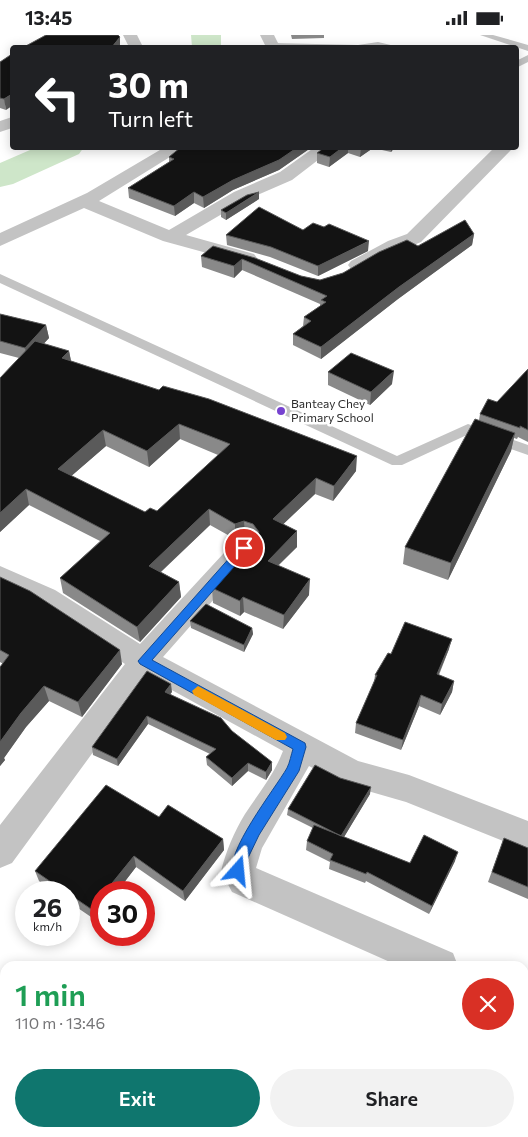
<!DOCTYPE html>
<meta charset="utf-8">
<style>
:root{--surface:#fff;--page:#f2f2f2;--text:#202124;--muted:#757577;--accent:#0f766e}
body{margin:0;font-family:Commissioner,sans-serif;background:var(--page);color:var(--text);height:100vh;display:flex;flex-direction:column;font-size:19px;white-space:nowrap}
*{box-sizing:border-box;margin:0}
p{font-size:16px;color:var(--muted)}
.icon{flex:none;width:28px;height:28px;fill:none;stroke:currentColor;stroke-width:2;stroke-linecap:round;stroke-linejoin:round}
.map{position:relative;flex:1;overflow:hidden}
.panel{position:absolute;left:0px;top:926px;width:529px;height:176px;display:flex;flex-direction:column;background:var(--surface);border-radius:15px 15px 0 0;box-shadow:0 2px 12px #0003}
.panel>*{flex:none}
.top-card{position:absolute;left:10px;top:10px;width:509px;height:105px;border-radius:5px;box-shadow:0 2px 12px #0003;background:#202124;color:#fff;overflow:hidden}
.speed{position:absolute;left:15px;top:846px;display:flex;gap:10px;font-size:25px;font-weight:700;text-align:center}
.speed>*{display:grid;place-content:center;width:65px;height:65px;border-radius:50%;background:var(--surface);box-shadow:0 2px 12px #0003;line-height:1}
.speed small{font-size:12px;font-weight:400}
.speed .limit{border:8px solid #d22;background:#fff;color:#111}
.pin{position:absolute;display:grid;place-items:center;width:42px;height:42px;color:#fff;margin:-21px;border:2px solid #fff;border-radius:50%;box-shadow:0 1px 5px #0007}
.me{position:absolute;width:55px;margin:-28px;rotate:18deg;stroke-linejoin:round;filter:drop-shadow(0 0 4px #0008)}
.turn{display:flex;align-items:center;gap:18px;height:105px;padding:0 15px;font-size:22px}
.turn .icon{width:65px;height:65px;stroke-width:2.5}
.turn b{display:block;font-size:35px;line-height:42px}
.round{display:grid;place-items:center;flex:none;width:52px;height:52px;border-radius:26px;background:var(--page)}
.overview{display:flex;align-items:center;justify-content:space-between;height:85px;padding:0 15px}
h1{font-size:30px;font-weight:600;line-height:38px;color:#1e9e55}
.cta{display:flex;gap:10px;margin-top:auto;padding:10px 15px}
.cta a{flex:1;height:58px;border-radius:30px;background:var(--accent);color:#fff;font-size:20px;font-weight:600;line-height:58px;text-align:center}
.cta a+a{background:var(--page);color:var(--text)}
.status{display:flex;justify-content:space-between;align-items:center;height:35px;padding:0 25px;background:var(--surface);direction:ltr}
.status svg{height:14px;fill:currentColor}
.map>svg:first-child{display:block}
</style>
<div class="status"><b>13:45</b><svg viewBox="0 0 49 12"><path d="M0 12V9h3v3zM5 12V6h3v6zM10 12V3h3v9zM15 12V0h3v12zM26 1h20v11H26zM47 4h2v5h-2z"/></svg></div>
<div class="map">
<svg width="528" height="1102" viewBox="0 0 528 1102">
<rect width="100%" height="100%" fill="#fff"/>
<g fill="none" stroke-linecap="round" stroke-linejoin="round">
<path fill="#cee6c9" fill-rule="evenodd" d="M191,0h30v12h-29z
M37,112h47l-5,7 -66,30 -13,3v-24z"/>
<path fill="#c3c3c3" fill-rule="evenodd" d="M480,0h13l35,10v6z
M378,7l21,5 -130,-1 4,-3 85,2z
M528,20v7l-12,6v-7z
M0,239l397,182 71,-32 60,21v10l-59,-21 -67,31h-10l-392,-182z"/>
<path fill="#c3c3c3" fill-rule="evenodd" d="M260,0h14l6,12h-14z
M165,112h21l-87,54 70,29 65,-38 46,-20 35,-25h20l-43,33 -46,20 -60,35 68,19 3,4 -3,4 -7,2 -84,-23 -79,-33 -84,38v-13l87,-40z
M495,112h14l2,3 -90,92c-18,7 -55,31 -70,27l-3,-4 3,-4 37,-20 19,-7z
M244,503l9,3 4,7 -4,7 -90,102 195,104 51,14 119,46v30l-122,-49 -66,-19 -31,-17 -47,82 -6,20 197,85 5,13h-59l-167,-74 -11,-21c5,-20 13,-39 24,-57 13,-20 29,-39 38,-63l-135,-74 -136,186 -12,5v-43l125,-161 -90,-60 -35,-16v-22l55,24 85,54 95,-103z
M524,950l4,2v40l-4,-2z"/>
<path fill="#c3c3c3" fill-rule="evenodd" d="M123,0h14l6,12h-14z
M12,82v11l-12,4v-11z"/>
</g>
<path fill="#898989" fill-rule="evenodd" d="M291,0h33v3l-32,1z
M0,27l6,48 -6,-2z
M181,112h131l-33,23 -46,20 -29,18 -10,-5 -19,13 -46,-18 -1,-10 41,-26v-5z
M325,112h70l-4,5 -18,-4 -13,9 -12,-4 -19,14 -12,-4v-10z
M259,164l-33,21 -5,-3v-7z
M303,195l65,21 -50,25 -48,-19 -43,-12 -1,-10z
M474,199l-2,11 -74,54 -77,60 -28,-14v-11l10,-8 1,-9 16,-11v-2l-78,-34 -8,8 -32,-11 -1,-11 12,-10 88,30 19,4 23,-7 75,-27z
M0,279l46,11 3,13 -6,6 26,7 2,10 285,110 -23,30 -18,-7 -32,30 14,7v16l-19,19 31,29 -26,34 -39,-17 -4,4 -27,-13 -1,-15 42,-47v-2l-9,-3 -10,3 -25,-14 -49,47 18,10 2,15 -41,45 -77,-49 -3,-15 40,-37 -71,-36 -29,27v-154l19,-20 -19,-5zM180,404l38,16 -61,56 -12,1 -74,-36 35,-30 43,21z
M528,334v73l-10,-5 -1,2 -3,-1 -3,13 -63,129 -45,-16 2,-17 74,-127 1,-6 17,-12z
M328,337l64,12 -22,21 -42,-20z
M0,542l122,87 -40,53 -33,-16 -23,26 -22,31 1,2 -5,6v-99l3,-3 -3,-2z
M190,586l62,7 1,6 -9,18 -53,-24z
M449,614l-10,26 15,6 -2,11 -12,23 -21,-9 -18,44 -46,-17 1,-10 18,-41 1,-7 16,-21z
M172,657l-2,2 62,37 40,39 -6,10 -18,-9 -16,15 -25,-21 -1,-8 4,-3 -62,-30 -30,42 -25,-11 -1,-8z
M340,743l30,16 -26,43 66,26 45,-2 -26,53 -63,-33 -1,2 -36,-14 1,-7 -24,-12 1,-9 6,-13 -26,-13 1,-6z
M159,782l64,22 1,11 -39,51 -49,-34 -20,26h-15l-7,26 -25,-17v-9h-14l-16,-12 -4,-10z
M504,803l24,10v51l-40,-17z"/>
<path fill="#5a5a5a" d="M120,2v10h-8z
M12,59v12l-6,4 -2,-11z
M298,112h14l-33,23 -46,20 -29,18 -1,-11 30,-17z
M343,112h5v6l-19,14 1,-10z
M361,112l12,1 -13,9z
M391,112h4l-4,5z
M194,157v11l-19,13 -1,-10z
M259,157v7l-33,21v-7z
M474,199l-2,11 -74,54 -77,60v-12l78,-60z
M369,206l-1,10 -50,25v-10z
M242,224v11l-8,8v-12z
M46,290l3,13 -21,23 -3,-13z
M69,316l3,15 -10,-8z
M394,336l-2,13 -22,21 1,-13z
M179,389l1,15 -31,28 -2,-16z
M103,395l3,16 -45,39 -3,-16z
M515,398l-4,18 -63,129 3,-17z
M357,421l-1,15 -23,30 1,-15z
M316,443l-1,16 -42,40v-15z
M26,454l3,16 -29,27v-19z
M209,474l1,16 -59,56 -2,-15z
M244,486l1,15 -10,3v-15z
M297,496v16l-30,29 1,-15z
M310,544l-1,16 -26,34 1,-14z
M179,547l2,15 -41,45 -3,-15z
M243,562l1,15 -4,4v-15z
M252,593l1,6 -9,18v-7z
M452,604l-3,10 -15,36 3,-11z
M120,615l2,14 -40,53 -4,-15z
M454,646l-2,11 -12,23 2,-11z
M171,649l1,8 -6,8 -1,-8z
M44,651l5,15 -23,26 -22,31 1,2 -5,6v-24l21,-29z
M421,660l-2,11 -18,44 2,-10z
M147,681l1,8 -30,42 -1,-7z
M272,727v8l-6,10v-8z
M248,728v8l-16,15v-8z
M371,752l-1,7 -29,48v-6z
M223,804l1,11 -39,51 -2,-10z
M458,817l-3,9 -26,53 3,-8z
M134,821l2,11 -20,26h-12z
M101,861v14l-7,9 -3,-10z"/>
<path fill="#131313" stroke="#5a5a5a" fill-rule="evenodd" d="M46,0h72l2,2 -8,10h-88z
M12,19v40l-8,5 -4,-1v-36z
M181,112h117l-19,13 -46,20 -30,17 -9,-5 -20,14 -46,-18 46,-29 -5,-2z
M325,112h18l-13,10 -13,-4z
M259,157l-33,21 -5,-3 26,-15z
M259,172l44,23 10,-7 11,4 5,-3 40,17 -51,25 -47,-19 -45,-12z
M465,185l9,14 -75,53 -78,60 -28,-13 18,-13 -7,-4 22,-15 -5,-2 6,-4 -85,-37 -8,7 -33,-10 12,-10 42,12 46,18 19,4 23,-7 36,-21 28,-12 11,6z
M0,279l46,11 -21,23 -25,-7z
M35,306l34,10 -7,7 97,32 4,-4 46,13 148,57 -23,30 -18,-8 -43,41 24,12 -29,30 42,18 -26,36 -41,-18 -3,4 -28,-13 42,-47 5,-9 -6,-8 -9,-3 -9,3 -26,-15 -60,57 30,16 -42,45 -77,-49 50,-45 -84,-44 -26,24v-135zM179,389l51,20 -73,67 -7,-3 -5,4 -87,-43 45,-39 44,21z
M351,318l43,18 -23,21 -43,-20z
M528,334v61l-8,-4v2l-40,-14 8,-15 9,3z
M475,384l40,14 -64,130 -46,-16z
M0,542l30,14 90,59 -42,52 -34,-16 -23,27 -21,29v-75l9,-12 -9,-5z
M206,569l46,24 -8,17 -54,-24z
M405,587l47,17 -15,35 17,7 -12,23 -21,-9 -18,45 -47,-17 21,-48h-2l13,-22 3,1z
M147,636l24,13 -6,8 56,26 11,13 40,31 -6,10 -18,-9 -16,15 -26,-21 10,-8 -69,-33 -30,43 -25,-12z
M315,730l25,13 31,9 -30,49 -53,-27z
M106,750l53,32 9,-12 55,34 -40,52 -49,-35 -30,37h-3v3l-10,13 -22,-15v-1h-2l-32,-22z
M314,790l96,38 14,-28 34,17 -26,54 -65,-34 -1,2 -36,-14 3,-6 -26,-13z
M504,803l24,10v39l-36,-15z"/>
<path fill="#1a73e8" stroke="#114b97" d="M244,509l5,4 -1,3 -96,109 153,83 1,4 -7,24 -40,64 -12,25 -4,16 -5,2 -5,-2c-10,-22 42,-87 54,-108 3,-6 4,-13 6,-19l-153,-85 -2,-3 102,-115z"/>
<path fill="#f59e0b" d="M198,651l87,47 2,4 -2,3h-9l-82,-45 -2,-4z"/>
<circle fill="#7642d0" stroke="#fff" stroke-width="2" cx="281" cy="376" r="5"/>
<g text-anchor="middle" stroke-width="5" stroke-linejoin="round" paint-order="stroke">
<g font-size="12" fill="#2c2c2c" stroke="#fff" text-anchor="start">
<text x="291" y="373">Banteay Chey<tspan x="291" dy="14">Primary School</tspan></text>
</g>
</g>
</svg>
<div class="speed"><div>26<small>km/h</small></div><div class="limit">30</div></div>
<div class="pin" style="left:244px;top:513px;background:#d93025"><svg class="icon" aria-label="arrive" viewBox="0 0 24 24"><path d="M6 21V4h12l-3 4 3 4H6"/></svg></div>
<svg class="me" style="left:238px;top:836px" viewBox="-20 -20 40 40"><path d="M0-17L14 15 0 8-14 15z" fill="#1a73e8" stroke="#fff" stroke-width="4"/></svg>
<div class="top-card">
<div class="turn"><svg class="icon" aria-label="left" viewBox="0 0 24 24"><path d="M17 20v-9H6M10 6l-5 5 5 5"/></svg><div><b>30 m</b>Turn left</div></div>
</div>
<section class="panel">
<div class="overview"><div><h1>1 min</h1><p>110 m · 13:46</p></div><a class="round" style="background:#d93025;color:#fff"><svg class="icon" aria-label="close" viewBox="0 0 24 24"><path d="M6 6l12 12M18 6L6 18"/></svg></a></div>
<div class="cta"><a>Exit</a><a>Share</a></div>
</section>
</div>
